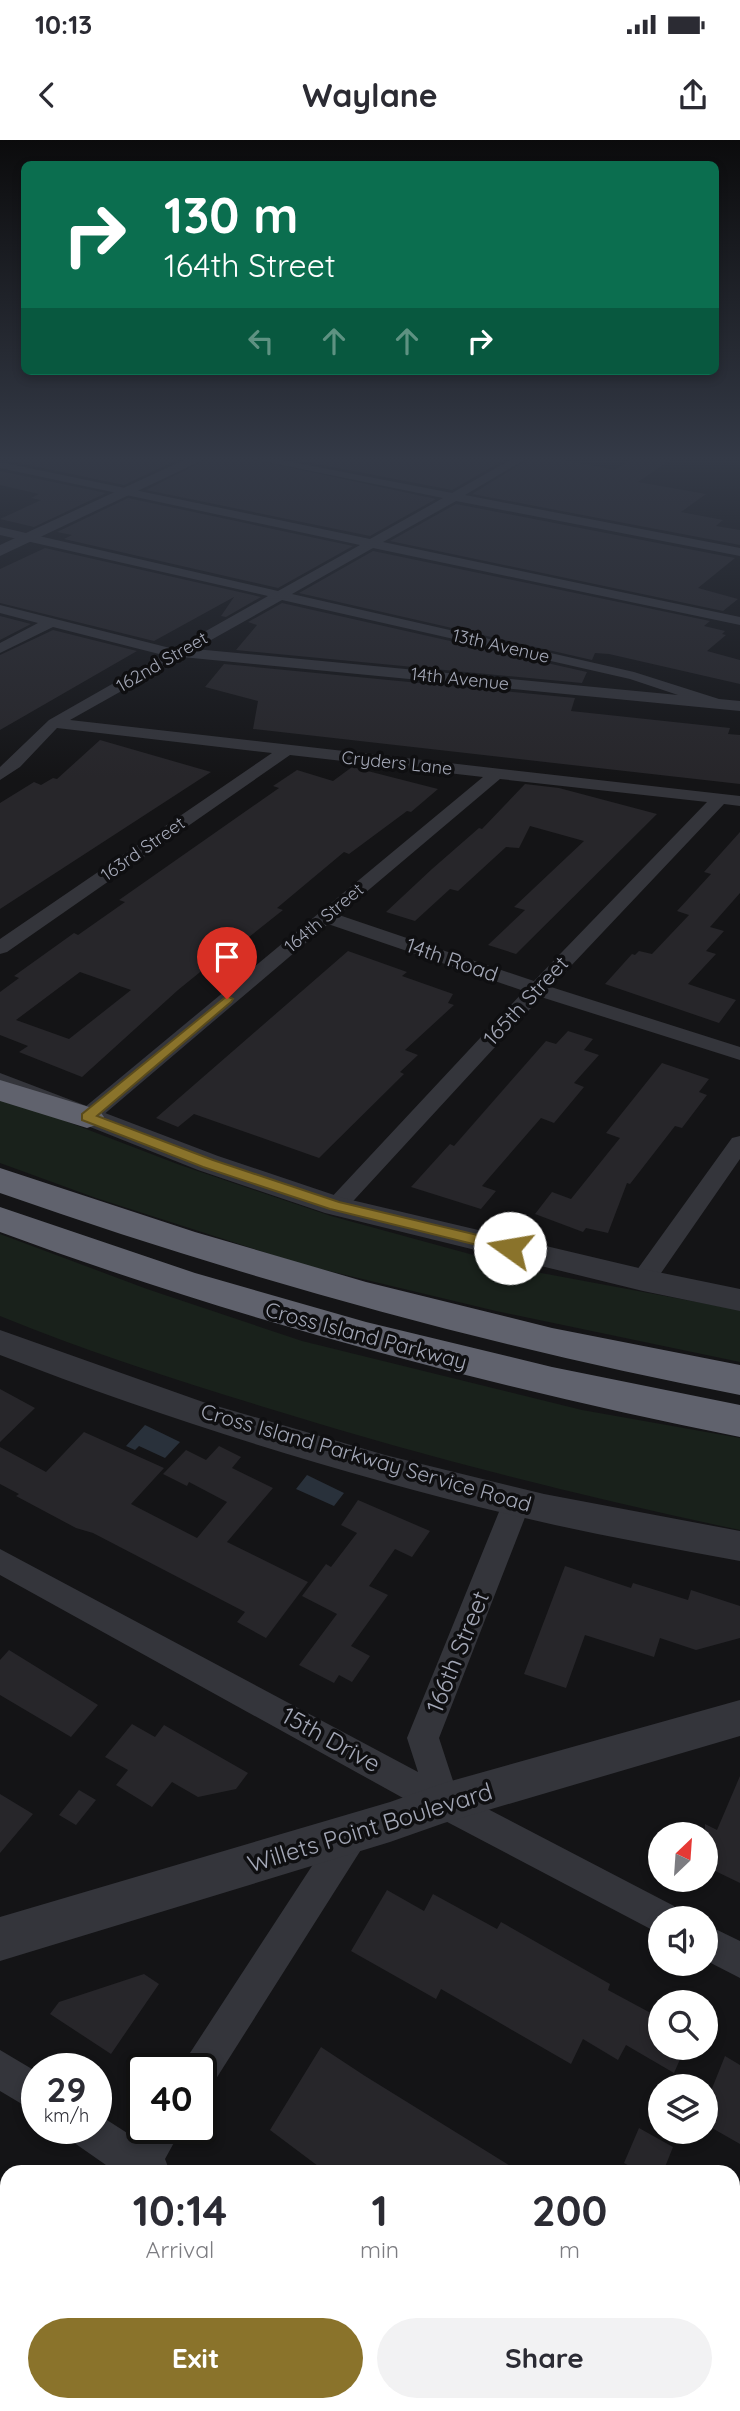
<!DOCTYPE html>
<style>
:root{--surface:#fff;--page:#f2f2f3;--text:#2b2b33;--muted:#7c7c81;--accent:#8a732b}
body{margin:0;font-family:Quicksand,sans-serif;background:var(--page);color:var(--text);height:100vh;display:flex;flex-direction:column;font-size:26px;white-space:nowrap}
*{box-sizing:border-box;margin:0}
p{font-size:23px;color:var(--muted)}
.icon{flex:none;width:38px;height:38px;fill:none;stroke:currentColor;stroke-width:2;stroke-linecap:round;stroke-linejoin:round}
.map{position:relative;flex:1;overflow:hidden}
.drawer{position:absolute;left:0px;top:2025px;width:740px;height:247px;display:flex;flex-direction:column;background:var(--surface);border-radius:21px 21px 0 0;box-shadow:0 4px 10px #0003}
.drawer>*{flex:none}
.hud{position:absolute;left:21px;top:21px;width:698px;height:214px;border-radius:10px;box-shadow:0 4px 10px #0003;background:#0b6e4f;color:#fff;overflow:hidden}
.needle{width:46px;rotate:25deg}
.tools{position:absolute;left:648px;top:1682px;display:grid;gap:14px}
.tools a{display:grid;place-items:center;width:70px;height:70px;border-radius:50%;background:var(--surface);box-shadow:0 4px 10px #0003;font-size:35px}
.speed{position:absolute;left:21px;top:1913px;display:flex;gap:14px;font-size:35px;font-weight:700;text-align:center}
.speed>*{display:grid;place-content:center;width:91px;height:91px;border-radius:50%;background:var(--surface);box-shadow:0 4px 10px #0003;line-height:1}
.speed small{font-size:18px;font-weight:400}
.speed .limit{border:4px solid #111;border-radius:10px;background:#fff;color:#111}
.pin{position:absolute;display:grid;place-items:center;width:60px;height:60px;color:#fff;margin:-72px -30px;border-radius:50% 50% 50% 0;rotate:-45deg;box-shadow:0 0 7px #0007}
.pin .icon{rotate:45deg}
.me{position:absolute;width:77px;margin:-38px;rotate:283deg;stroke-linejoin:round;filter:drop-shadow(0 0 5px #0008)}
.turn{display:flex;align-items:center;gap:24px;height:147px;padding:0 28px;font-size:32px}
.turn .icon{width:91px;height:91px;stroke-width:2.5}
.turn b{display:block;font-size:49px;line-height:60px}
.lanes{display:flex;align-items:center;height:66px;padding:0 28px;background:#0003;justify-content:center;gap:35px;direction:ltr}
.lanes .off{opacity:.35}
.eta{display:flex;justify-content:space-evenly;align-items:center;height:119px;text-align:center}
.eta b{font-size:42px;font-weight:700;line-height:49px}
.primary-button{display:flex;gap:14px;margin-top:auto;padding:14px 28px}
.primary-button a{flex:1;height:80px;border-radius:42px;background:var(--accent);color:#fff;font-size:28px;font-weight:700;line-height:80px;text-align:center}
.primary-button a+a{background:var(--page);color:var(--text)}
.status{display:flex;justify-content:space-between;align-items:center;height:49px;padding:0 35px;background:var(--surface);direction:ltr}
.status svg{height:19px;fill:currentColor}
header{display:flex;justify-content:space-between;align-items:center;height:91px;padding:0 28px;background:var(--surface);font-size:32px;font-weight:700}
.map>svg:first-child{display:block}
</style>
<div class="status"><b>10:13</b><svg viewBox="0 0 49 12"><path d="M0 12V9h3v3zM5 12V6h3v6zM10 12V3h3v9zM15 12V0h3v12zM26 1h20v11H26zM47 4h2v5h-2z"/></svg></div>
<header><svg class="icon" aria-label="back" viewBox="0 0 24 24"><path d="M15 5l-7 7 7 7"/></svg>Waylane<svg class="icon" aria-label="share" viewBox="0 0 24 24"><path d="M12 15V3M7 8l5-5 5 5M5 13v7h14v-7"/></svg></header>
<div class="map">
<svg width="740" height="2271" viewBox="0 0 740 2271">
<rect width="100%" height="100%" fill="#141416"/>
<path fill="#19211b" d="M0,956l180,69 151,51 205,56 204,38v52l-244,-51 -192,-46 -208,-67 -96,-35z
M0,1094l147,55 155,52 280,69 158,28v92c-156,-33 -311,-72 -463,-119 -94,-29 -187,-58 -277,-95z
M66,2264h263l9,7h-276z"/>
<path fill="#29313b" d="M145,1285l35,17 -15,16 -26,-12 -4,4 -9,-4z
M307,1335l37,18 -10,13 -38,-17z"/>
<path fill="#27262a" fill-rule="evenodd" d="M4,320h173l-53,25z
M205,320h50l181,39 -66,37 -224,-46z
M296,320h208l-52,30z
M527,320h36l52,10 15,-10h40l-32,22 68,12 -25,18 42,8 -7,6 24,4v15l-268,-51z
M0,331l106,22 -72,34 -34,-8 41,-19 -10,-2 8,-4 -39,-9z
M128,358l225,48 -75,42 -214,-49 8,-4 -15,-3z
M456,364l279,54 -37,30 40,11 -15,12 -333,-70z
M45,408l216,49 -35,20 -5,-1 13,-19 -80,44 -154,-38v-34z
M373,411l337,70 -6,5 21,5 -3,3 4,1 -19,16 33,9v24l-131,-30 -14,-1 -3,7 -293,-67z
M282,463l305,69 -5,11 -346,-33 21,-25 -9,-3z
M0,476l31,8 -31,16z
M53,490l84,21 -137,79v-75z
M224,524l351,34 -4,13 159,17 -2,6 12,1v49l-487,-55 5,-28 -53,-14z
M100,600l111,32 -211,137v-106l34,-21 7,3 12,-7 4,1z
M352,627l86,22 -27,23 -4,-1 -58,43 -5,-2 -67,56 6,2 -49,39 -3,-2 -53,43 -96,87 -63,-25 9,-6 -28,-11v-43l19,-14 -5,-2 60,-43 4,2 47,-33 -6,-2 160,-112 -6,-2 24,-16 36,11zM80,832l51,18 -62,49 -53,-19z
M525,644l34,4 98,26 -141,140 -28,-9 37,-35 -11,-3 70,-66 -54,-15 -11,22 -13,-1 -48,44 -8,-2 -35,32 -29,-9 46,-43 47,-41 3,1z
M740,692v61l-30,34 14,4 -18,20 10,3 -28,30 48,16 -17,23 -114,-39 27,-30 3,1 4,-4 13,3 37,-39 -12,-4 34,-37 -7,-2z
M348,811l59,21 -5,4 51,18 -5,9 6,2 -49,45 13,5 -18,17 4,2 -85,84 -125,-44 -16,13 -22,-9z
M568,891l25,8 -9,11 15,5 -25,28 10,4 -30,36 -13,-5 -59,68 14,5 -15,18 -70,-22 39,-43 4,2 92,-105 10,3z
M662,923l47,16 -10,13 8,3 -25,33 -7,-2 -45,58 -3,-1 -19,50 -22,-5 -3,4 -48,-18 17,-22 19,7 49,-61 -14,-5z
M0,1249l35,19 -35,34z
M84,1292l80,36 -33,36 66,34 30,-36 -38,-20 -2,4 -24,-12 23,-24 20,10 13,-14 22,11 -9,11 41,20 -46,54 81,40 -42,56 -29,-16 8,-10 -152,-79 -17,-5 -60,-32 3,-2 -19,-10v-37l46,25z
M358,1360l72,31 -18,26 -17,-8 -26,37 19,9 -37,51 19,10 -18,26 -13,-7 -5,8 -35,-18 38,-51 -35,-18 24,-32 5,3 26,-34 -16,-8z
M565,1426l66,22 2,-5 55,17 3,-10 49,16v32l-44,12 -36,-12 -6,19 -69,-22 -19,53 -42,-14z
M9,1510l89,55 -27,32 -71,-42v-35z
M132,1584l23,13 9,-12 84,48 -12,16 -38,8 -26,-15 -20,25 -36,-22 12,-15 -23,-13z
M740,1636v107l-35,-17v-42l12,6z
M79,1650l17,10 -20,25 -17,-10z
M0,1654l33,20 -33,39z
M387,1750l37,21 9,-17 64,35 4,-7 109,62 -2,6 52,28v30h25l-11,25 -48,-28 -8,15 -35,-21 -12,25 -130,-75 -5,10 -85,-48z
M144,1834l15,10 -48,70 -61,-40 9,-12z
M321,1907l44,29 155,96h-194l-56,-42z
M725,1916l15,9v79l-35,-20 10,-31 -4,-2z
M639,1988l34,19 -10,25h-23l-16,-9z"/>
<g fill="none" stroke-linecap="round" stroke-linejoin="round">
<path fill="#34353b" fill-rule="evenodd" d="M257,320h24l171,33 58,-33h14l-59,35 275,53v8l-284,-55 -73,41 357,75v8l-367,-77 -81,46 342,78 85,27 21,2v10l-558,-54 -112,63 670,76v10l-16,-2 -173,183 189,60v13l-199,-63 -197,214 -8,3 -8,-3 -4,-5 4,-5 196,-210 -196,-67 -233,198h-16l-3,-5 3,-5 404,-335 -193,-22 -283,197 -7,2v-15l272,-186 -215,-25 -37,39 -20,13v-13l49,-47 114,-65 -110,-28 -53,26v-10l38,-20 -38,-10v-8l174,44 94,-53 -268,-61v-8l278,64 82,-46 -360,-77v-6l370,77 73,-41zM282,460l348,79 48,16 -483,-46zM500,639l207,23 -173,179 -195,-66z
M740,996v23l-88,127 -9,2 -9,-2 -3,-6 3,-6 98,-136z
M517,1351l10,3 4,8 -92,236 18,55 217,113 5,12h-19v16l-228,-120 -432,-239v-26l418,223 -11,-34 96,-236 4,-8z
M352,1678l12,5 5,11 -5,11 -150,237 -13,6v-20h-18l5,-12 152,-233z
M705,1784l35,17v37l-35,-18z
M0,1910l37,22v41l-37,-22z
M96,1973l39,25 7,-12 40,2 -17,31 5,13h-54l-43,-30 -5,-14h28z
M7,2207v50l-7,3v-50z
M466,2264h49l2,7h-48z"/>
<path fill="#34353b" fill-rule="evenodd" d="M184,320h19l-203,96v-11z
M0,933l218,83 125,42 300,71 97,20v22l-97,-20 -318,-78 -127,-43 -198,-79z
M0,1190l203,72 182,53 159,39 196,37v30c-75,-14 -150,-27 -224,-45 -175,-42 -348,-96 -516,-161z
M740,1560v36l-296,87 -54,19 -390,119v-44l390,-115 54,-19z"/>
<path fill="#60626d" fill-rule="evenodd" d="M0,940l99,30 5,7 -5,7 -12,4 -87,-27z
M0,1028l195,64 171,50 186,46 188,37v30c-252,-49 -498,-117 -740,-202z
M0,1067l195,66 171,49 186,45 188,38v32c-252,-51 -499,-116 -740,-205z"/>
</g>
<linearGradient id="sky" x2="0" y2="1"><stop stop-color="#0b0b0c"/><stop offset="0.5" stop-color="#343a47"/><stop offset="1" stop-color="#343a47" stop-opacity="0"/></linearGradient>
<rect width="740" height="638" fill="url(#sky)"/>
<path fill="#8a732b" stroke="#5a4b1c" stroke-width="2" d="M227,856l6,3 -2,3 -134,114 116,44 126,42 176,42 2,4 -2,4 -5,1 -180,-44 -127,-42 -121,-47v-6z"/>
<g text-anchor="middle" stroke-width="7" stroke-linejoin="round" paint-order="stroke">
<g font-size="18" fill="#a4a8b7" stroke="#0f0f11">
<text transform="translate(501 506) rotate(13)" y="6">13th Avenue</text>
<text transform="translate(162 522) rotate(-30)" y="6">162nd Street</text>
<text transform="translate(460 539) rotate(6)" y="6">14th Avenue</text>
<text transform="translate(397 623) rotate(6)" y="6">Cryders Lane</text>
<text transform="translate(143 709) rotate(-35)" y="6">163rd Street</text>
<text transform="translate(324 778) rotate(-40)" y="6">164th Street</text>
</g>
<g font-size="21" fill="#a4a8b7" stroke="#0f0f11">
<text transform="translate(452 820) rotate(19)" y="7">14th Road</text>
<text transform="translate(526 861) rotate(-47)" y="7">165th Street</text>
<text transform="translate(366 1196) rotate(15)" y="7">Cross Island Parkway</text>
<text transform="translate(366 1318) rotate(16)" y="7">Cross Island Parkway Service Road</text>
</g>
<g font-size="24" fill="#a4a8b7" stroke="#0f0f11">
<text transform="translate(458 1512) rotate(-68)" y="8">166th Street</text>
<text transform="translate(331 1600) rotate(29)" y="8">15th Drive</text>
<text transform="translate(370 1688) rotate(-17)" y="8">Willets Point Boulevard</text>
</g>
</g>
</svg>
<div class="tools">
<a><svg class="needle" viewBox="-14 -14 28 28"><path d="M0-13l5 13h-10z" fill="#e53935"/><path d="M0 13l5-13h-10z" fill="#7c7c81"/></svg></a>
<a><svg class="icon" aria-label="sound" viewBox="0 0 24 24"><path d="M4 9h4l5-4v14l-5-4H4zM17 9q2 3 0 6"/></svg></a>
<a><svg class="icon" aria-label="search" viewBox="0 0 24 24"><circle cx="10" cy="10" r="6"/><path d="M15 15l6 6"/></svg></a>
<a><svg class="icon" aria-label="layers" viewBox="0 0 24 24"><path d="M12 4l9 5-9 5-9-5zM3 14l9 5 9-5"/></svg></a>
</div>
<div class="speed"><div>29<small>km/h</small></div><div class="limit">40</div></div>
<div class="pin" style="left:227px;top:859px;background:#d93025"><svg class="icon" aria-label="arrive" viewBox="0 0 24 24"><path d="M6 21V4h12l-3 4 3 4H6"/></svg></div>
<svg class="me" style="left:510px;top:1108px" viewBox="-20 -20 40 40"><circle r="19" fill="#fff"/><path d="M0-13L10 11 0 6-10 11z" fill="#8a732b"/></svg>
<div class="hud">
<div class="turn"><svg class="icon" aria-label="right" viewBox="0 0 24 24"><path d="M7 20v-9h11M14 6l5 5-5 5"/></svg><div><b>130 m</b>164th Street</div></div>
<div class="lanes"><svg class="icon off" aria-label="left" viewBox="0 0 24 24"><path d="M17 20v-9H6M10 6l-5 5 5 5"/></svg><svg class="icon off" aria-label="ahead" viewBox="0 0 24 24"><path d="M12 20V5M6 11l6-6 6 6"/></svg><svg class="icon off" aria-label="ahead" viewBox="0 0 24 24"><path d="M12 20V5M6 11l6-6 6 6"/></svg><svg class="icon" aria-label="right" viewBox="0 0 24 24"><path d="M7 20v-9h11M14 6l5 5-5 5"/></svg></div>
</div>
<section class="drawer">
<div class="eta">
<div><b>10:14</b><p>Arrival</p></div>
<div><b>1</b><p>min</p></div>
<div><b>200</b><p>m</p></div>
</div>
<div class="primary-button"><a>Exit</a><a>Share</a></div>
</section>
</div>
